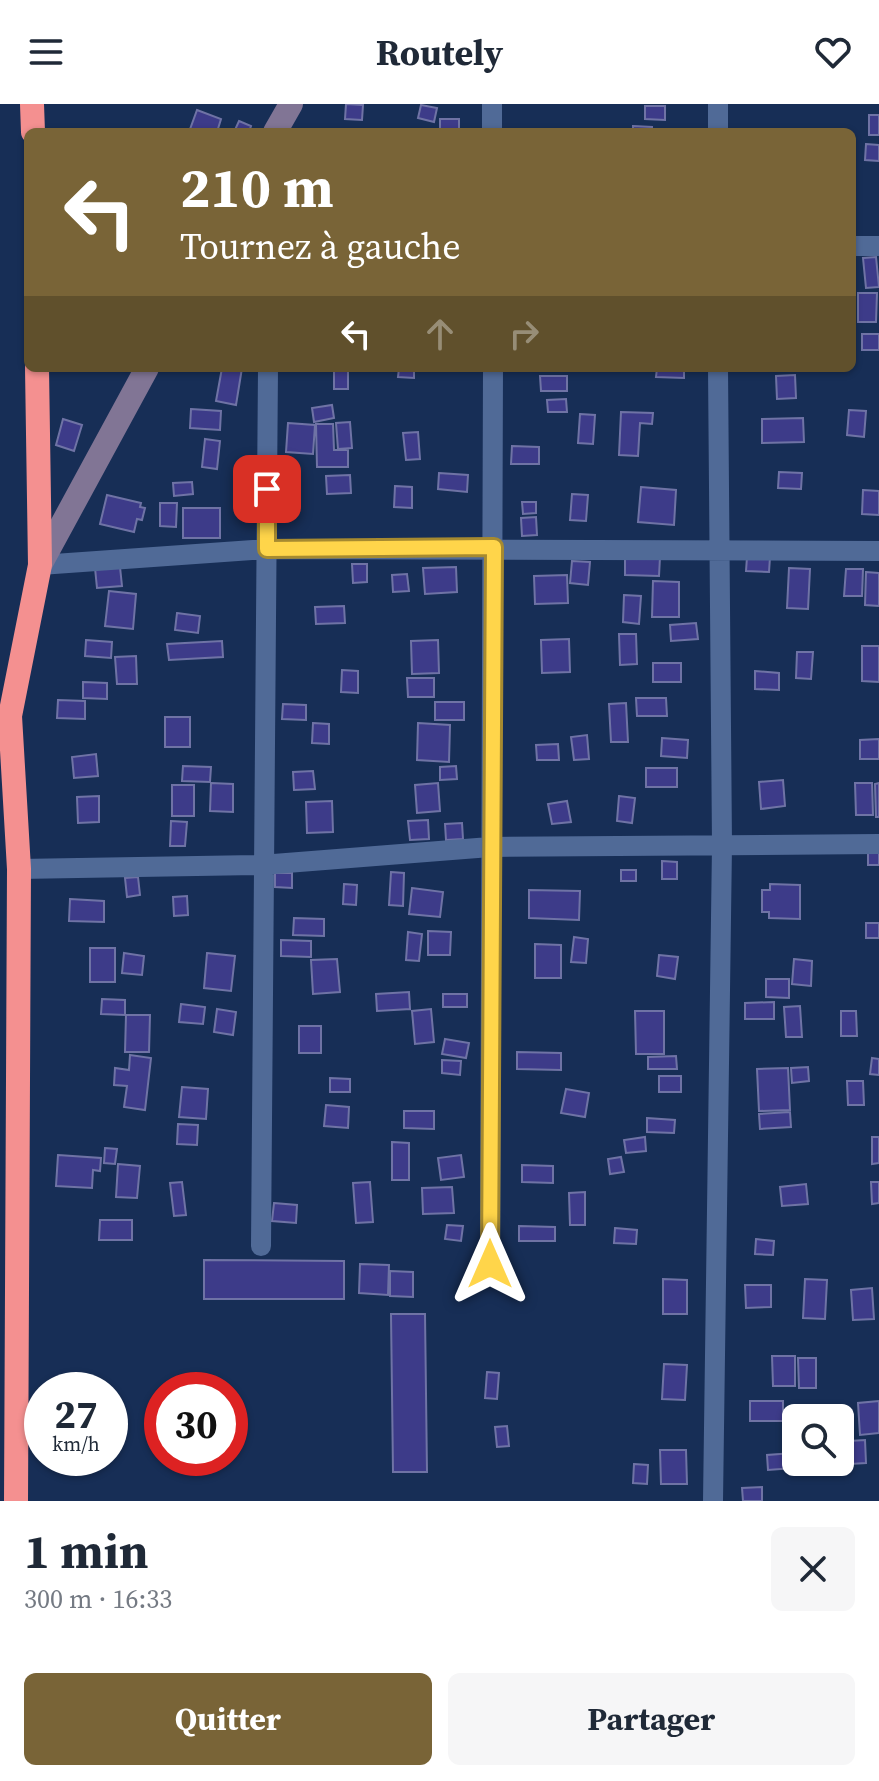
<!DOCTYPE html>
<html lang="fr">
<meta charset="utf-8">
<style>
:root{--surface:#fff;--page:#f6f6f7;--text:#1f2937;--muted:#747a83;--accent:#796437}
body{margin:0;font-family:"Source Serif 4",serif;background:var(--page);color:var(--text);height:100vh;display:flex;flex-direction:column;font-size:30px;white-space:nowrap}
*{box-sizing:border-box;margin:0}
p{font-size:26px;color:var(--muted)}
.icon{flex:none;width:44px;height:44px;fill:none;stroke:currentColor;stroke-width:2;stroke-linecap:round;stroke-linejoin:round}
.map{position:relative;height:1397px;overflow:hidden}
.details{display:flex;flex-direction:column;background:var(--surface);flex:1}
.details>*{flex:none}
.top-card{position:absolute;left:24px;top:24px;width:832px;height:244px;border-radius:12px;box-shadow:0 2px 6px #0004;background:#796437;color:#fff;overflow:hidden}
.tools{position:absolute;left:782px;top:1300px;display:grid;gap:16px}
.tools a{display:grid;place-items:center;width:72px;height:72px;border-radius:12px;background:var(--surface);box-shadow:0 2px 6px #0004;font-size:40px}
.speed{position:absolute;left:24px;top:1268px;display:flex;gap:16px;font-size:40px;font-weight:700;text-align:center}
.speed>*{display:grid;place-content:center;width:104px;height:104px;border-radius:50%;background:var(--surface);box-shadow:0 2px 6px #0004;line-height:1}
.speed small{font-size:20px;font-weight:400}
.speed .limit{border:12px solid #d22;background:#fff;color:#111}
.pin{position:absolute;display:grid;place-items:center;width:68px;height:68px;color:#fff;margin:-34px;border-radius:16px;box-shadow:0 4px 12px #0006}
.me{position:absolute;width:88px;margin:-44px;rotate:0deg;stroke-linejoin:round;filter:drop-shadow(0 0 6px #0008)}
.turn{display:flex;align-items:center;gap:28px;height:168px;padding:0 24px;font-size:36px}
.turn .icon{width:104px;height:104px;stroke-width:2.5}
.turn b{display:block;font-size:56px;line-height:68px}
.lanes{display:flex;align-items:center;height:76px;padding:0 24px;background:#0003;justify-content:center;gap:40px;direction:ltr}
.lanes .off{opacity:.35}
.round{display:grid;place-items:center;flex:none;width:84px;height:84px;border-radius:12px;background:var(--page)}
.summary{display:flex;align-items:center;justify-content:space-between;height:136px;padding:0 24px}
h1{font-size:48px;font-weight:700;line-height:60px}
.cta{display:flex;gap:16px;margin-top:auto;padding:16px 24px}
.cta a{flex:1;height:92px;border-radius:12px;background:var(--accent);color:#fff;font-size:32px;font-weight:700;line-height:92px;text-align:center}
.cta a+a{background:var(--page);color:var(--text)}
header{display:flex;justify-content:space-between;align-items:center;height:104px;padding:0 24px;background:var(--surface);font-size:36px;font-weight:700}
.map>svg:first-child{display:block}
</style>
<header><svg class="icon" aria-label="menu" viewBox="0 0 24 24"><path d="M4 6h16M4 12h16M4 18h16"/></svg>Routely<svg class="icon" aria-label="heart" viewBox="0 0 24 24"><path d="M12 20l-8-8c-3-5 5-10 8-4 3-6 11-1 8 4z"/></svg></header>
<div class="map">
<svg width="879" height="1397" viewBox="0 0 879 1397">
<rect width="100%" height="100%" fill="#172e56"/>
<path fill="#3d3b89" stroke="#6f73a5" stroke-width="2" d="M346,0l17,1 -1,15 -17,-1z
M421,1l16,3 -3,14 -16,-4z
M645,2h20v14l-20,-1z
M197,6l24,9 -4,13h-28z
M869,11h10v20h-10z
M440,15h19v13h-19z
M239,17l12,5 -2,6h-15z
M633,22l19,1v5h-19z
M866,40l13,1v16l-14,-1z
M876,153l3,30 -13,1 -3,-30z
M858,189h19l-1,29h-18z
M862,230h17v16h-17z
M222,264h20l-6,37 -20,-4z
M334,264h14v21h-14z
M399,264h15v10l-16,-1z
M657,264h27v10l-28,-1z
M795,271l1,23 -19,1 -1,-23z
M540,272h27v15h-26z
M566,295l1,13h-19l-1,-12z
M332,301l2,13 -20,4 -2,-14z
M191,305l30,2 -1,19 -30,-2z
M849,306l17,1 -2,26 -17,-2z
M621,308l32,1 -1,11 -12,-1 -2,33 -19,-1z
M580,310l15,1 -2,29 -15,-1z
M803,314l1,24 -42,1v-24z
M63,315l19,6 -8,26 -18,-6z
M350,318l2,26 -14,1 -2,-26z
M288,319l27,2 -2,29 -27,-2z
M316,320h17l1,26h14v17h-31z
M418,328l2,27 -14,1 -3,-27z
M205,335l15,2 -3,28 -15,-2z
M512,342l27,1v17h-28z
M779,368l23,1 -1,16 -23,-1z
M439,369l29,2 -1,17 -29,-3z
M350,371l1,18 -24,1 -1,-18z
M192,378l1,12 -19,2 -1,-13z
M395,382l17,1v21l-18,-1z
M641,383l35,3 -2,35 -36,-3z
M863,386l16,1v24l-17,-1z
M572,390l16,1 -2,26 -16,-1z
M107,391l34,8 -1,4 5,1 -3,12 -5,-1 -3,13 -34,-8z
M522,398h14v11l-13,1z
M160,399h17l-1,24 -16,-1z
M183,404h37v30h-37z
M536,413l1,18 -15,1 -1,-18z
M625,452l35,1 -1,19 -34,-1z
M747,453h23l-1,15 -23,-1z
M572,457l18,1 -2,23 -18,-2z
M352,460h15v18l-14,1z
M120,463l2,19 -25,2 -2,-20z
M456,463l1,25 -32,2 -2,-26z
M789,464l21,1 -2,40 -21,-1z
M846,465h17l-1,27h-18z
M866,468l13,1v33l-14,-1z
M407,470l2,17 -16,1 -1,-17z
M567,471l1,28 -33,1 -1,-28z
M653,477l26,1v35h-27z
M109,487l27,3 -3,35 -28,-3z
M624,491l17,1 -2,28 -16,-2z
M344,502l1,17 -29,1 -1,-17z
M177,509l23,3 -2,17 -23,-3z
M696,519l2,16 -27,2 -1,-16z
M619,530h17l1,30 -17,1z
M569,535l1,33 -28,1 -1,-33z
M86,536l26,2 -1,16 -26,-2z
M438,536l1,33 -27,1 -1,-33z
M222,537l1,16 -54,3 -2,-16z
M862,542h17v36l-17,-1z
M797,548h16l-2,27 -15,-1z
M136,552l1,28h-20l-2,-27z
M653,559h28v19h-28z
M342,566l16,1v22l-17,-1z
M755,567l24,2v17l-24,-1z
M407,574h27v19h-26z
M83,578l24,1v16l-24,-1z
M636,594h30l1,18h-30z
M58,596l27,1v18l-28,-1z
M435,598h29v18h-29z
M626,599l2,39h-17l-2,-38z
M283,600l23,1v15l-24,-1z
M165,613h25v30h-25z
M313,619l16,1v20l-17,-1z
M418,619l32,2 -1,37 -32,-2z
M587,631l2,24 -15,1 -3,-23z
M662,634l26,2 -1,18 -26,-2z
M879,635v20h-19v-19z
M558,640l1,16h-22l-1,-15z
M96,650l2,22 -24,2 -2,-21z
M183,662l28,1 -1,15 -28,-1z
M456,662l1,13 -17,1v-13z
M646,664h31v19h-31z
M313,667l2,18 -21,1 -1,-18z
M783,676l2,26 -24,3 -2,-27z
M211,679l22,1v28l-23,-1z
M438,679l2,28 -23,2 -2,-28z
M855,679h17l1,32h-17z
M879,679v34h-3l-1,-33z
M172,681h22v31h-22z
M99,692v26l-21,1 -1,-26z
M619,692l16,2 -3,25 -15,-2z
M332,697l1,31 -26,1 -1,-31z
M567,697l4,21 -19,2 -4,-20z
M428,716l1,19 -19,1 -2,-19z
M171,717l16,1 -2,24h-15z
M462,719l1,16 -17,1 -1,-16z
M868,749h11v12h-11z
M662,757l15,1v17h-15z
M621,766h15v11h-15z
M391,768l13,1 -1,33 -14,-1z
M275,769h17v15l-17,-1z
M138,773l2,18 -13,2 -2,-19z
M344,780l13,1 -1,20 -13,-1z
M770,780l30,1v34l-31,-1v-6h-7v-22h8z
M412,784l31,4 -3,25 -31,-3z
M529,786l51,1 -1,29 -50,-2z
M187,792l1,19 -14,1 -1,-19z
M70,795l34,2v21l-35,-1z
M294,814l30,1v17l-31,-1z
M866,819h13v15h-13z
M428,827l23,1 -1,23h-22z
M408,828l14,2 -3,27 -13,-1z
M574,833l14,2 -2,24 -15,-1z
M281,836l30,1v16l-30,-1z
M535,840l26,1v33h-26z
M90,844h25v34h-25z
M124,849l20,3 -2,19 -20,-2z
M207,849l28,3 -4,35 -27,-3z
M659,851l19,2 -3,22 -18,-3z
M337,855l3,33 -27,2 -2,-34z
M794,855l18,2 -1,25 -19,-2z
M766,875h23v19l-23,-1z
M409,888l1,17 -33,2 -1,-17z
M443,890h24v13h-24z
M102,895l23,1v15l-24,-1z
M774,898v17h-29v-16z
M181,900l24,3 -2,17 -24,-2z
M800,902l2,31h-16l-2,-30z
M217,905l19,3 -3,23 -19,-3z
M431,905l3,33 -19,2 -3,-33z
M635,907h29v43h-28z
M841,907h15l1,25h-16z
M126,911h24l-1,37h-24z
M299,922h22v27h-22z
M445,935l24,4 -3,15 -24,-4z
M517,948l44,1v17l-44,-1z
M130,951l21,3 -6,52 -21,-3 3,-21 -13,-1 1,-17 14,2z
M676,952l1,13h-29v-12z
M872,954l7,1v16l-9,-1z
M442,956l19,1 -1,14 -18,-2z
M808,963l1,14 -17,2 -1,-15z
M788,964l2,42 -31,1 -2,-42z
M659,972h22v16h-22z
M330,974l20,1v13h-20z
M847,977h16l1,24h-16z
M182,983l26,2 -2,30 -27,-2z
M566,985l23,4 -4,24 -24,-4z
M326,1001l23,2 -1,21 -24,-2z
M404,1007h30v18l-30,-1z
M790,1008l1,15 -31,2 -1,-15z
M647,1014l28,2 -1,13 -27,-1z
M178,1020l20,1 -1,20 -20,-1z
M645,1033l1,14 -20,2 -2,-13z
M872,1033h7v26l-7,1z
M392,1038l17,1v37h-17z
M105,1044l12,1 -2,15 -11,-1z
M58,1051l43,3 -1,13 -7,-1 -1,18 -36,-2z
M461,1051l3,22 -23,3 -3,-22z
M621,1053l3,15 -14,2 -2,-15z
M118,1060l22,2 -3,32 -21,-1z
M522,1061l31,1v17l-31,-1z
M182,1078l4,33 -12,1 -4,-33z
M370,1078l3,40 -17,1 -3,-40z
M871,1078h8v21l-7,1z
M806,1080l2,20 -26,2 -2,-19z
M452,1083l2,26 -31,1 -1,-26z
M585,1088v33h-15l-1,-32z
M274,1099l23,2 -1,18 -24,-2z
M100,1116h32v20h-33z
M447,1121l16,1 -2,15 -16,-2z
M519,1122l36,1v14h-36z
M615,1124l22,2 -1,14 -22,-1z
M756,1135l18,2 -1,14 -18,-1z
M204,1156l140,1v38h-140z
M360,1160l29,1 -1,30 -29,-2z
M390,1167l23,1v25l-23,-1z
M663,1175l24,1v34h-24z
M805,1175l22,1 -2,39 -22,-1z
M745,1181h26v22l-25,1z
M872,1184l2,31 -21,1 -2,-30z
M391,1210h34l2,158h-34z
M772,1252h23v30h-22z
M798,1254h18v30h-17z
M664,1260l23,1 -2,35 -23,-1z
M487,1268l12,1 -2,26 -12,-1z
M750,1297h33v20h-33z
M879,1297v32l-19,2 -2,-32z
M507,1322l2,20 -12,1 -2,-20z
M865,1336l1,23 -16,1 -1,-23z
M660,1346h26l1,34h-26z
M793,1349l1,15 -26,2 -1,-15z
M634,1360l14,1 -1,19 -14,-1z
M762,1383v14h-19l-1,-13z"/>
<g fill="none" stroke-linecap="round" stroke-linejoin="round">
<path stroke="#506a97" stroke-width="20" d="M492,0v28
M718,28v-28
M852,142h27
M40,461l227,-16 612,2
M19,765l242,-4 229,-18 389,-3
M261,1142l7,-878
M490,1160l3,-896
M713,1397l9,-656 -4,-477"/>
<path stroke="#817595" stroke-width="24" d="M275,28l16,-28
M40,461l107,-197"/>
<path stroke="#f49090" stroke-width="24" d="M32,0l1,28
M16,1397l3,-632 -9,-153 30,-151 -3,-197"/>
</g>
<g fill="none" stroke-linecap="round" stroke-linejoin="round">
<defs>
<path id="route" d="M267,385v60l227,-2 -4,717"/>
</defs>
<use href="#route" stroke="#a68a30" stroke-width="20"/>
<use href="#route" stroke="#ffd54a" stroke-width="14"/>
</g>
</svg>
<div class="tools">
<a><svg class="icon" aria-label="search" viewBox="0 0 24 24"><circle cx="10" cy="10" r="6"/><path d="M15 15l6 6"/></svg></a>
</div>
<div class="speed"><div>27<small>km/h</small></div><div class="limit">30</div></div>
<div class="pin" style="left:267px;top:385px;background:#d93025"><svg class="icon" aria-label="arrive" viewBox="0 0 24 24"><path d="M6 21V4h12l-3 4 3 4H6"/></svg></div>
<svg class="me" style="left:490px;top:1160px" viewBox="-20 -20 40 40"><path d="M0-17L14 15 0 8-14 15z" fill="#ffd54a" stroke="#fff" stroke-width="4"/></svg>
<div class="top-card">
<div class="turn"><svg class="icon" aria-label="left" viewBox="0 0 24 24"><path d="M17 20v-9H6M10 6l-5 5 5 5"/></svg><div><b>210 m</b>Tournez à gauche</div></div>
<div class="lanes"><svg class="icon" aria-label="left" viewBox="0 0 24 24"><path d="M17 20v-9H6M10 6l-5 5 5 5"/></svg><svg class="icon off" aria-label="ahead" viewBox="0 0 24 24"><path d="M12 20V5M6 11l6-6 6 6"/></svg><svg class="icon off" aria-label="right" viewBox="0 0 24 24"><path d="M7 20v-9h11M14 6l5 5-5 5"/></svg></div>
</div>
</div>
<section class="details">
<div class="summary"><div><h1>1 min</h1><p>300 m · 16:33</p></div><a class="round"><svg class="icon" aria-label="close" viewBox="0 0 24 24"><path d="M6 6l12 12M18 6L6 18"/></svg></a></div>
<div class="cta"><a>Quitter</a><a>Partager</a></div>
</section>
